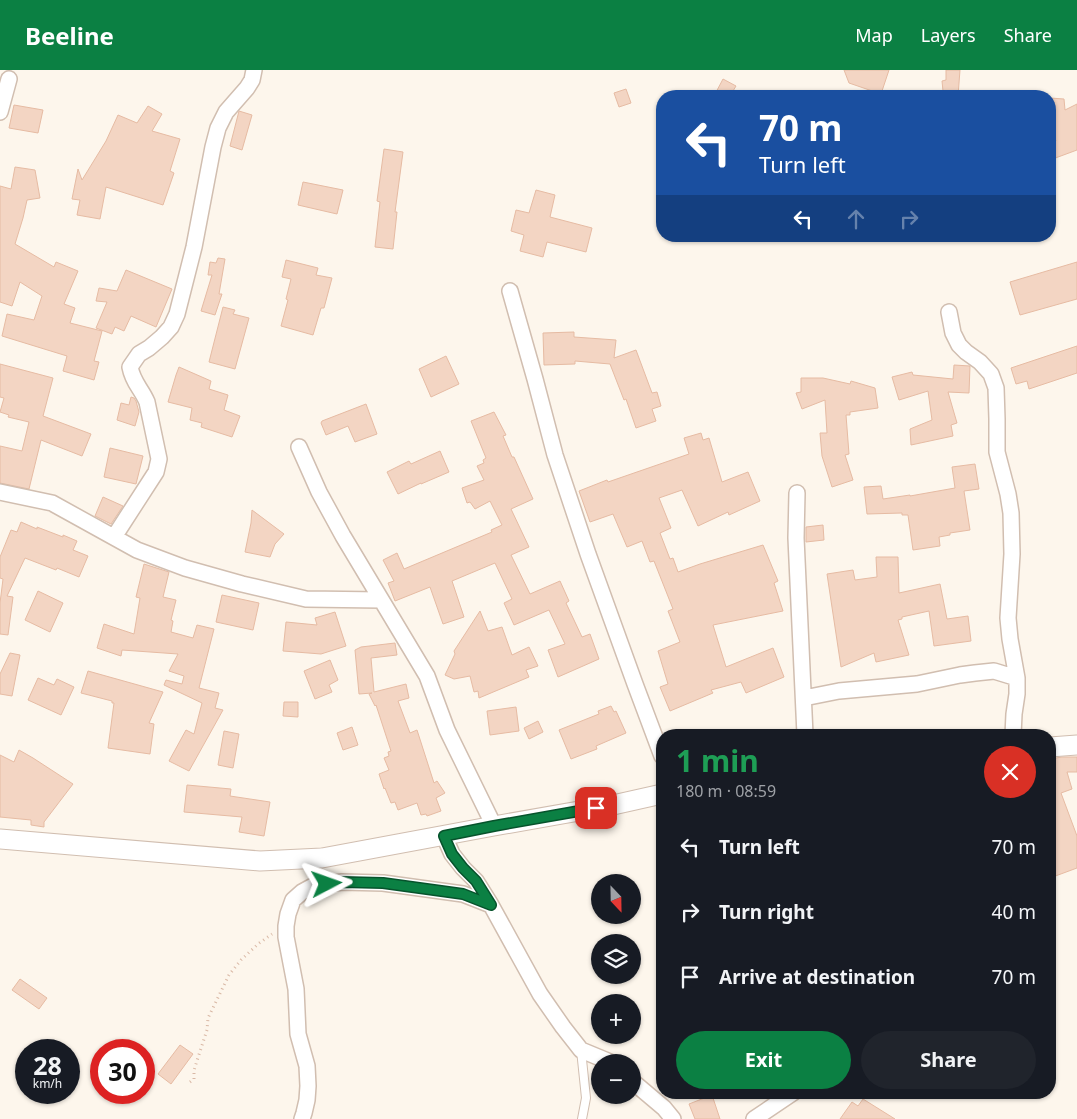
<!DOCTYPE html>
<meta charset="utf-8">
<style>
:root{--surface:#171b24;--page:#20242c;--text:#f1f3f6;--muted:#9ea1a6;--accent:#0b8043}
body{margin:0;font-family:"Noto Sans",sans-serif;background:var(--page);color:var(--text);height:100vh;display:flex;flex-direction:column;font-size:19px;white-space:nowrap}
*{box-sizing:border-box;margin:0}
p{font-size:16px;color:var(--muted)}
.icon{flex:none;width:28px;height:28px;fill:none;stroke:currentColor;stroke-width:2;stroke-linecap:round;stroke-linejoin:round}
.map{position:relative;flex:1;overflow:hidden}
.drawer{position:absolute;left:656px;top:659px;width:400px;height:370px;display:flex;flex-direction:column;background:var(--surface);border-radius:20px;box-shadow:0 1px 4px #0004}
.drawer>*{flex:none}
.top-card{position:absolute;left:656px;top:20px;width:400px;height:152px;border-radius:20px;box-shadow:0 1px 4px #0004;background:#1a4fa0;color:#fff;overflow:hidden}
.needle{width:32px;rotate:158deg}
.fabs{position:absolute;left:591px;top:804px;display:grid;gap:10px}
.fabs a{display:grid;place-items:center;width:50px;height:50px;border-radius:50%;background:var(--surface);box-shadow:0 1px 4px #0004;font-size:25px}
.speed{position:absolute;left:15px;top:969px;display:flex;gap:10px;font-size:25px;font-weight:700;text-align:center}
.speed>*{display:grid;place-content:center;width:65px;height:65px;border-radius:50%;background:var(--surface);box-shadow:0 1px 4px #0004;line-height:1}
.speed small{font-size:12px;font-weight:400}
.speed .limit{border:8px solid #d22;background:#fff;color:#111}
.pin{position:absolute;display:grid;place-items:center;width:42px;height:42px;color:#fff;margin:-21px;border-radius:10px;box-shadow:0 2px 8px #0006}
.me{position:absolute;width:55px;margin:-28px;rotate:86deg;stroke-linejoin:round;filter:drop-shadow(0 0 4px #0008)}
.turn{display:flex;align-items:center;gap:18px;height:105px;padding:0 20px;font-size:22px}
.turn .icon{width:65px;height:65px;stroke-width:2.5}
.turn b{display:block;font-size:35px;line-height:42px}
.lanes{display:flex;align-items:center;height:48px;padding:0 20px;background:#0003;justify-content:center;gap:25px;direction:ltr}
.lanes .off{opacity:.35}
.round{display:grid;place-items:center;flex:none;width:52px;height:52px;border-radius:26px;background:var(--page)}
.overview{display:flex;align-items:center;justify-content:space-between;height:85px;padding:0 20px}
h1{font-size:30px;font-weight:700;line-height:38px;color:#1e9e55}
.primary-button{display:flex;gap:10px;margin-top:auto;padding:10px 20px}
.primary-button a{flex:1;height:58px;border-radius:30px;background:var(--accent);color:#fff;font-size:20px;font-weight:700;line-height:58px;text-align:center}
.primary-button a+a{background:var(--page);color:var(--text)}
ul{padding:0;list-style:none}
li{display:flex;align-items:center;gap:15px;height:65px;padding:0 20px}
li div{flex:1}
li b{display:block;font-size:19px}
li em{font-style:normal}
header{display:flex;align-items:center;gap:30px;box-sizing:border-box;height:70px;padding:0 25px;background:var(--accent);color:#fff}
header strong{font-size:24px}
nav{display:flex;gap:28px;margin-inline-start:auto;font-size:18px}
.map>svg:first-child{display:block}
</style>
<header>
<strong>Beeline</strong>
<nav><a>Map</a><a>Layers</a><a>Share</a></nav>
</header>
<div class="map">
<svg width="1077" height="1049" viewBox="0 0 1077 1049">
<rect width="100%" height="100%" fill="#fdf6ec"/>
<path fill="#f3d5c3" stroke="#e6bba3" d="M844,0h45l-8,24 -32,-11z
M946,0h14l-2,26h-4l-11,-5 -1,-10 4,-1z
M723,9l13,7 -6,10h-16z
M626,19l5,14 -12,4 -5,-14z
M1050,28l14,1 1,11 12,-6v46l-27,10v-17l6,-2 -6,-15z
M14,35l29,5 -5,23 -29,-5z
M148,36l14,8 -10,17 28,8 -10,32 4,2 -11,32 -57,-18 -6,32 -23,-4 3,-15 -8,-1 6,-30 4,11 24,-39 12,-26 19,8z
M239,41l13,4 -10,35 -12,-4z
M384,79l19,3 -8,60h2l-4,37 -18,-2 5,-45 -3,-1z
M15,97l20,3 5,28 -13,2 -4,18 -8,26 39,23 2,-5 22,9 -14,33 11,4 -5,15 32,8 -8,30 5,1 -5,18 -31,-9 4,-15 -65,-20 5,-22 27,6 8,-24 -22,-14 -8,24 -12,-4v-116l11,3z
M303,112l40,8 -6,24 -39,-9z
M536,120l19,5 -5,22 42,11 -6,24 -39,-10 -4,15 -23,-6 4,-16 -13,-4 5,-21 13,3z
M218,188l7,1 -6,35h3l-7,21 -14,-4 11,-36h-4l2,-13 6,1z
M286,190l32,8 -2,7 16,3 -8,30h-3l-8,27 -32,-9 7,-26 -2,-1 5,-20 -9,-2z
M1077,192v37l-57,16 -10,-33z
M126,200l46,19 -16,38 -25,-11 -7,15 -9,-4 -3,7 -16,-6 11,-26 -11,-1 3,-13 18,3z
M223,237l12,3 -2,4 16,4 -14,51 -26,-7z
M574,262v5l42,3 -2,18 22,-8 16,43 5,-1 4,14 -9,3 4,12 -20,7 -10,-29 -2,1 -14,-36 -35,-3v3l-31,1 -1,-32z
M1077,276v27l-48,16 -2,-8 -11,3 -5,-16z
M446,286l13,28 -28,13 -12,-28z
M0,294l53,14 -10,38 48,18 -9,22 -41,-16 -12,49 -29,-6v-37l22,5 7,-29 -21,-5 1,-2 -9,-3 4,-14 -4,-1z
M954,295l16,1 -1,27 -21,-1 9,31 -6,2 2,11 -42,9 -1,-16 22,-9 -4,-29 -29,9 -7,-23 20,-5 1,3 40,4z
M179,297l32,14 -2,8 19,6 -4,15 16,6 -8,21 -31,-10 1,-4 -12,-3 2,-12 -24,-6 8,-27z
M801,308h22l27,6 1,-3 24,7 3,20 -28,4v3h-4l3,39 -4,1 8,25 -21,7 -10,-31 -2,-23h7l-2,-33 -23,9 -6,-16 5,-1z
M131,327l3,1 2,3 3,11 -4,14 -18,-6 4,-17 8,2z
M366,334l11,30 -22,8 -7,-16 -22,9 -5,-12 1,-2z
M494,342l12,23 -3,1 9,21h2l19,42 -22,10 18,38 -18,8 19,39 30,-13 9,20 -3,2 16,34 8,-3 9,25 -41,18 -10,-27 17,-6 -16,-34 -35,15 -10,-22 8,-4 -17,-36 -43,18 12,36 -21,7 -13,-37 -35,14 -7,-18 6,-2 -11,-21 14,-7 7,16 88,-37 -1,-2 11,-5 -12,-24 -15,8 -5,-7 -3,1 -5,-15 22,-8 -7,-14 7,-3 -1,-3 3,-2 -15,-37z
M701,363l2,7 6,-2 13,44 26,-10 12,29 -31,14 -1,-3 -30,14 -16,-36 -23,8 12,30 -11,5 10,26 3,-1 5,14 22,-8 63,-19 15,36 -4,2 9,28 -70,14 13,42 47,-19 11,29 -38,16 -5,-11 -30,8 2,3 -43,18 -10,-24 8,-3 -10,-33 22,-9 -12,-31 5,-2 -19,-48 -4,1 -8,-21 -15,6 -14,-33 -23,8 -11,-31 28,-11 1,2 81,-28 -5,-16z
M110,378l33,8 -7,28 -32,-7z
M440,381l9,21 -28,12v-1l-23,11 -11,-22 22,-11 2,3z
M975,394l4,25 -15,2 6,39 -20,3v2l-11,2 1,9 -27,4 -5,-35h-6v-2l-35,1 -3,-27 17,-1 2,13 27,-4v1l45,-8 -3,-21z
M103,427l20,9 -12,18 -16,-8z
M252,440l32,24 -9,10 -5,13 -25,-5 6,-29z
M21,452l16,7v-2l26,10v-2l14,6 -4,9 15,6 -9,21 -22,-9 -1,2 -31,-12 -18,38 6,1 -5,38 -8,-1v-31l3,-24 -3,-1v-21l11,-27 6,2z
M823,455l1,15 -18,2v-15z
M876,487h22l1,36 41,-9 7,35 21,-3 3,25 -37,5 -5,-35 -27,6v2l-4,1 11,35 -33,7 -2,-9 -33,14 -14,-93 26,-4 2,10 22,-3z
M144,494l25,8 -6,25 13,3 -5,20 2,1 -2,11 22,6 4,-13 17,4 -15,59 20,5 -4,15 8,2 -34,61 -20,-10 17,-31 8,4 8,-31 -38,-18 2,-5 16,4 2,-8 -15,-5 9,-17 -56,-4 -1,6 -24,-8 7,-24 30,10 6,-36 -4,-1z
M38,521l25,12 -13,29 -25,-12z
M222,525l37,8 -6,27 -37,-8z
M480,541l8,20 14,-4 10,28 17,-8 9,19 -12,4 3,7 -50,21 -1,-7 -4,1 -4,-16 -16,3 -9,-4 10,-21 -1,-3z
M335,542l11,34 -25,8 -38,-3 3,-29 31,3 -2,-7z
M395,573l2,12 -26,3 3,34 32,-8 3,14 -11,3 12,32 7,-3 17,53 3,-2 8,12 -9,5 5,13 -14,5 -1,-2 -5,1 -4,-12 -19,7 -3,-8 -4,1 -6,-15 -1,1 -5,-15 10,-4 -5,-12 5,-2 -1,-4 3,-1 -15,-46 -1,1 -6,-12 3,-1 -13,1 -4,-44 6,-3z
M10,583l10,2 -8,41 -12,-2v-20z
M330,590l8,20 -9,5 3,7 -17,7 -11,-28z
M88,601l75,21 -14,31 5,1 -4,30 -42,-6 6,-45h-2v-2l-31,-8z
M38,608l16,7 3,-6 17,8 -13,28 -33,-15z
M284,632h14v15l-15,-1z
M611,636l3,6 2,-1 10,22 -30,13 1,3 -26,10 -12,-29 40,-16 -1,-3z
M516,637l3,24 -29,4 -3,-24z
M538,651l5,11 -14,7 -5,-11z
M352,657l6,18 -15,5 -6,-17z
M224,661l15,3 -6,34 -15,-3z
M19,680l14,8 40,26 -29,38v5l-13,-2v-5l-31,-3v-62l14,7z
M1062,687h15v15h-10l5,17 -11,4 16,43v32l-27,10v-119z
M187,715l44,4 -1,7 40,6 -6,34 -25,-4 3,-15 -58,-5z
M20,909l27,19 -8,11 -27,-19z
M180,975l13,9 -22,30 -13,-10z
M712,1025l8,24h-25l-6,-15z
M863,1029l32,20h-55l12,-17 6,4z"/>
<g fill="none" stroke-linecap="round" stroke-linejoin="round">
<defs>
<path id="service" d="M581,980l5,48 -4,21"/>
<path id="minor" d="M0,42l9,-33
M510,221l25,88 20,76 33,99 47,130 27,72
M949,242l4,21 6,12 7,7 14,10 11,12 5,14 1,31v33l11,42 3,19 1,41 -4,64 2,21 7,39v16l-3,20 -1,21
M299,377l20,45 24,44 84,140 20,54 47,96
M0,422l52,11 85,47 48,18 57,16 64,15 75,1
M797,423l-1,45 9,197
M114,467l42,-65 3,-13 -12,-57c-6,-14 -14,-19 -17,-35l9,-13 10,-6 13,-11 9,-10 6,-13 17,-67 19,-100 5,-19 8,-16 21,-24 5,-8 2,-10
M804,628l35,-7 78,-7 43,-9 15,-2 19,-2 23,7
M444,766l8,18 11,14 13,13 15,24 49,89 23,33 18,23 29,12
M632,1011l32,27 9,11
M302,1049l2,-6 3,-13 1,-14 -1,-20 -9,-32 -2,-45 -10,-52v-11l2,-12 5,-14 9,-8 11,-6 29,-4 41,1 80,11 28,11
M754,1049l40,-27"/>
<path id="tertiary" d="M1050,677l27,-2
M0,769l260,22 62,-3 172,-32 119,-21 49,-11"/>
</defs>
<use href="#service" stroke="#d1beb0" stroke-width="10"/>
<use href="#minor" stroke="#d1beb0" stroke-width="18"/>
<use href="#tertiary" stroke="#d1beb0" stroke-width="21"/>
<path stroke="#d9b8a5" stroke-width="3" stroke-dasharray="1 4" stroke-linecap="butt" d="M190,1012l4,-3v-9l13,-40 1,-12 21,-43 12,-15 17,-16 14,-10"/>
<use href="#service" stroke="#fff" stroke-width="8"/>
<use href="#minor" stroke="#fff" stroke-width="15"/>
<use href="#tertiary" stroke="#fff" stroke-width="19"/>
</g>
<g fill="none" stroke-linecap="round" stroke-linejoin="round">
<defs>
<path id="route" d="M327,814l15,-2 41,1 80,11 28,11 -15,-24 -13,-13 -11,-14 -8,-18 50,-10 102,-18"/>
</defs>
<use href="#route" stroke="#07532c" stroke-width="12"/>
<use href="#route" stroke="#0b8043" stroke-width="9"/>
</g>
</svg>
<div class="fabs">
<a><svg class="needle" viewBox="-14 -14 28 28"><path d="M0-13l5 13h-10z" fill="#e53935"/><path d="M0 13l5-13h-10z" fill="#9ea1a6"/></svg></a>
<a><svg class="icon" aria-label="layers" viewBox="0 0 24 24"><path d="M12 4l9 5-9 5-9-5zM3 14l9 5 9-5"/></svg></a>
<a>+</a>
<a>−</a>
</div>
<div class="speed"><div>28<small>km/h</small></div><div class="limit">30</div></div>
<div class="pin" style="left:596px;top:738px;background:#d93025"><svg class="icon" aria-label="arrive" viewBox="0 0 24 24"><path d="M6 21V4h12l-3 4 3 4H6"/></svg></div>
<svg class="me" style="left:327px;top:814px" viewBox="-20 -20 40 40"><path d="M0-17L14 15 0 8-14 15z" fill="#0b8043" stroke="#fff" stroke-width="4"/></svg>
<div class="top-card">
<div class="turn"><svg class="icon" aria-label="left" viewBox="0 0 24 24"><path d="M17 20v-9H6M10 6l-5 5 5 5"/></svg><div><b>70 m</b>Turn left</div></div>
<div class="lanes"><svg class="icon" aria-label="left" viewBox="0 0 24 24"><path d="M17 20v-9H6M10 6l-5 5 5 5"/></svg><svg class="icon off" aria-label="ahead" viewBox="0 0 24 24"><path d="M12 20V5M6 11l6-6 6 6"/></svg><svg class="icon off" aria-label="right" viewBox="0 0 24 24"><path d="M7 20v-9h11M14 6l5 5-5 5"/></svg></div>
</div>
<section class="drawer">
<div class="overview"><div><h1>1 min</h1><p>180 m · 08:59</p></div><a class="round" style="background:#d93025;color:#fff"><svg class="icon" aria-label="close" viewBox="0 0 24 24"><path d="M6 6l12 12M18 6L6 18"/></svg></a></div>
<ul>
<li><svg class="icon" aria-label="left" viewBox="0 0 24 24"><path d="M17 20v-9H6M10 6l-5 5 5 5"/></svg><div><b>Turn left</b></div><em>70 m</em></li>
<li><svg class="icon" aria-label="right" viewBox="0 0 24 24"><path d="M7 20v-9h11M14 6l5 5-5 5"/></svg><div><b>Turn right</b></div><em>40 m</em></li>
<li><svg class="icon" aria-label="arrive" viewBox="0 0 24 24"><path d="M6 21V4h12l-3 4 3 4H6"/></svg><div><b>Arrive at destination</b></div><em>70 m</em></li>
</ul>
<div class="primary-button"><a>Exit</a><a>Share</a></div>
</section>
</div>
